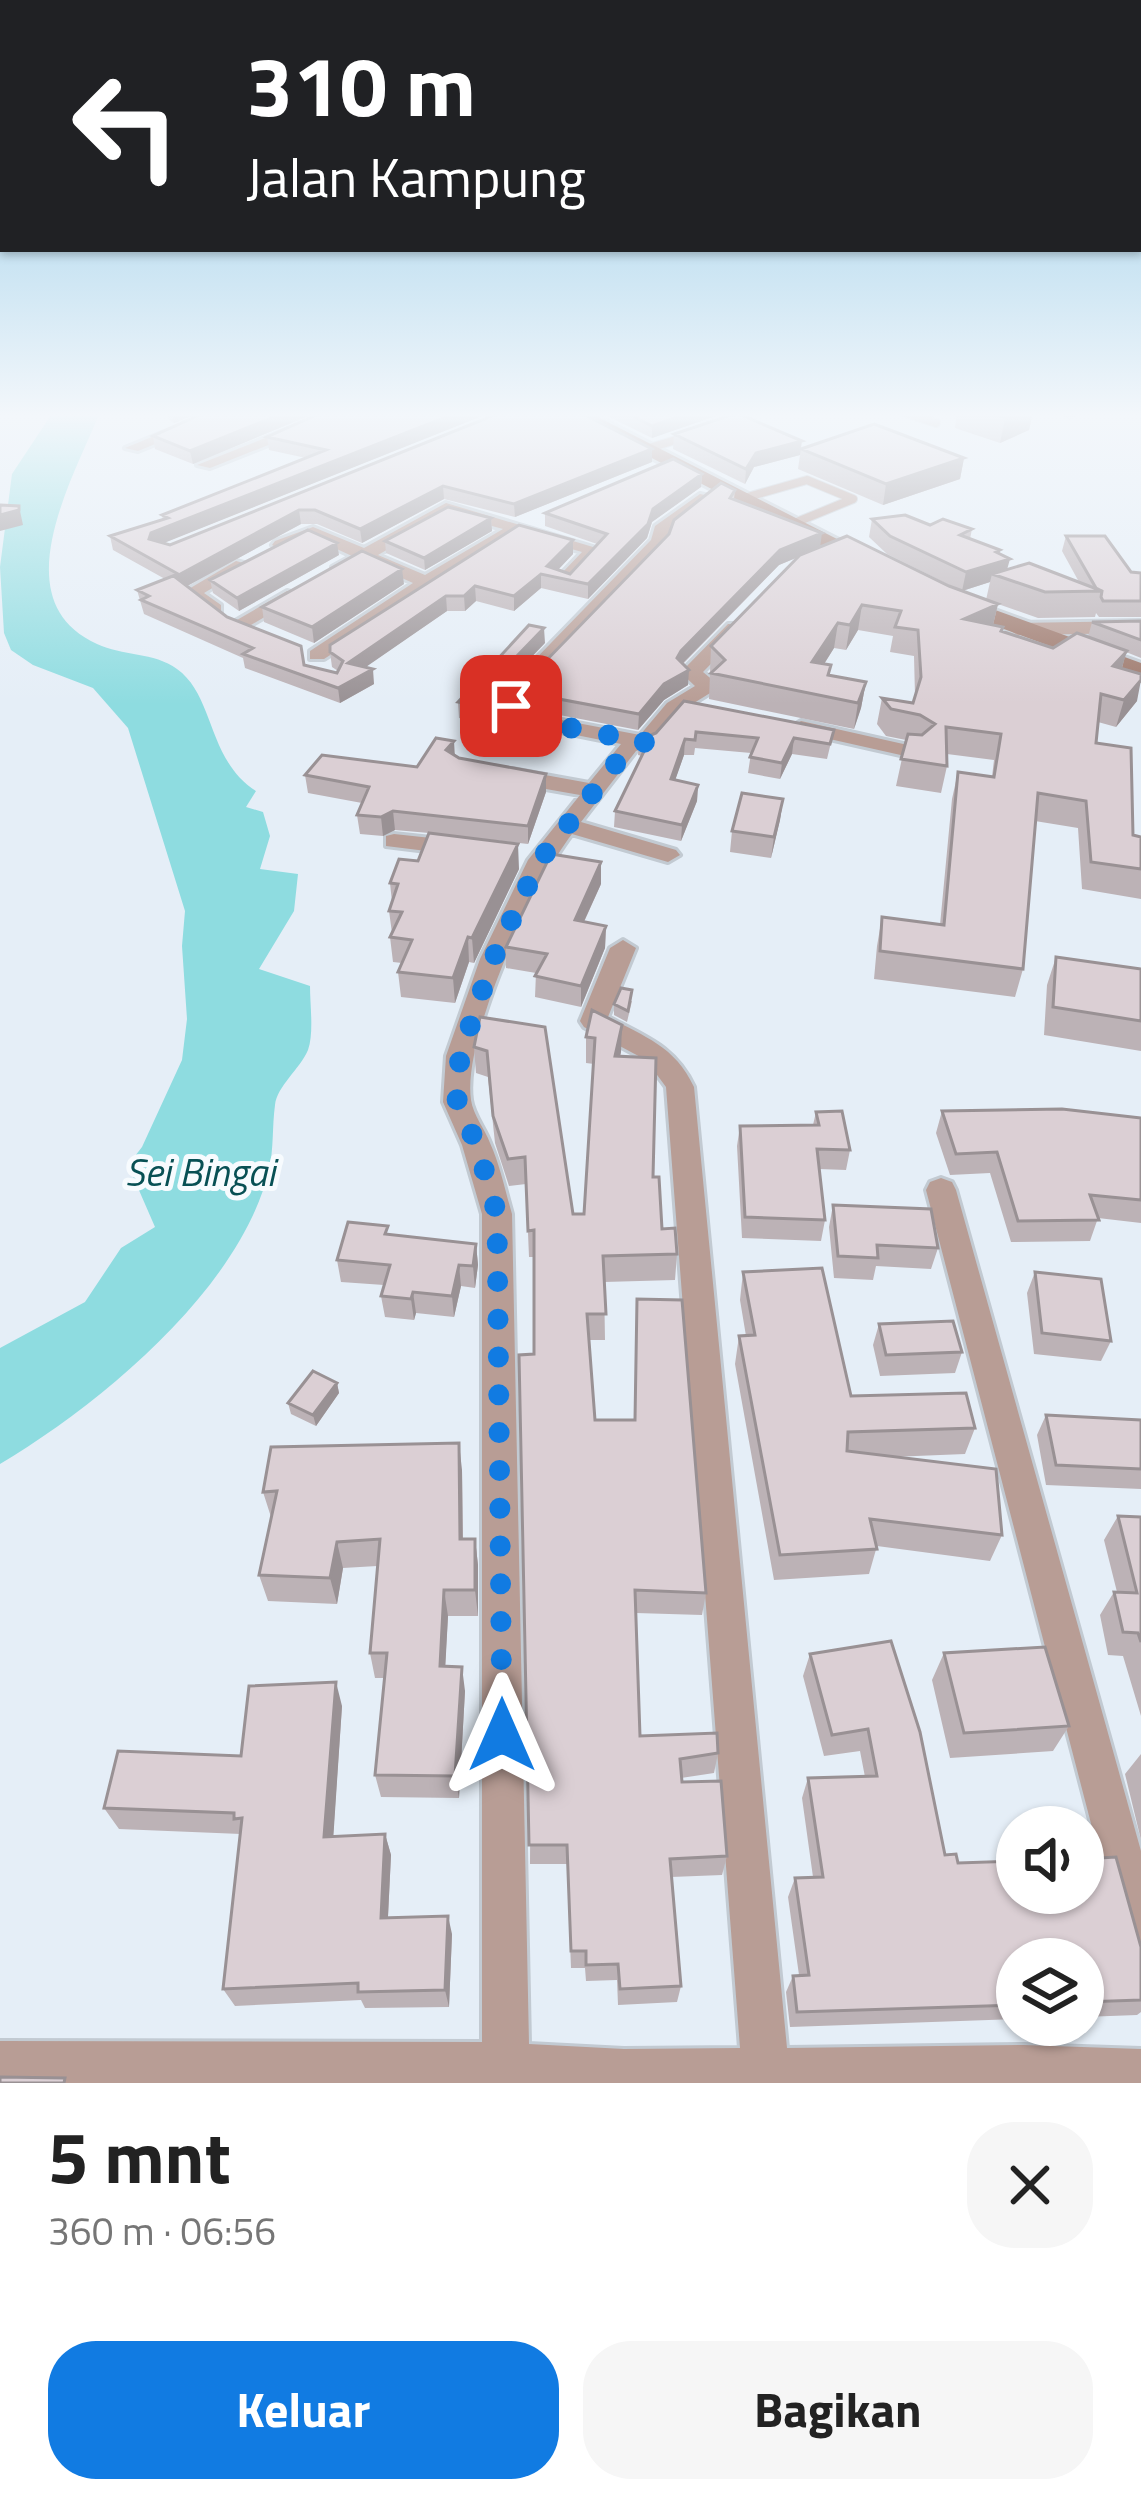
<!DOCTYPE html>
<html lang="id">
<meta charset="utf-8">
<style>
:root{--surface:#fff;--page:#f6f6f6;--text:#222;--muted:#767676;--accent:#117be2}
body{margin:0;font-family:"Titillium Web",sans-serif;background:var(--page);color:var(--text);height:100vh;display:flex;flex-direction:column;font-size:45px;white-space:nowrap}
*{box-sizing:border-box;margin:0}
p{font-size:39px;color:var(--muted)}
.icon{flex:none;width:66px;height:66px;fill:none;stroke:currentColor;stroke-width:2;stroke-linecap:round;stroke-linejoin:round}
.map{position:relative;height:2083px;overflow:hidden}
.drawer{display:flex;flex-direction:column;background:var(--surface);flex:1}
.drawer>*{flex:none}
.banner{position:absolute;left:0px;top:0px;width:1143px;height:252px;box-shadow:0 3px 9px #0004;background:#202124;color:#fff;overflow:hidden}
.controls{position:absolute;left:996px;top:1806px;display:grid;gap:24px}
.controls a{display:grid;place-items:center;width:108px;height:108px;border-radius:50%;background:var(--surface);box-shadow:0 3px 9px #0004;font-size:60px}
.pin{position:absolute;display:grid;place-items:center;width:102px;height:102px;color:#fff;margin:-51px;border-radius:24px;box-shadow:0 6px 18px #0006}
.me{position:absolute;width:132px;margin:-66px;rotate:0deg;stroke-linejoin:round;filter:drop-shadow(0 0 9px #0008)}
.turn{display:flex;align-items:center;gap:42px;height:252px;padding:0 48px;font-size:54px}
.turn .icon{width:156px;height:156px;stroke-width:2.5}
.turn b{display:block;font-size:84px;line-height:102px}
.round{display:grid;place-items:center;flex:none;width:126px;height:126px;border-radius:48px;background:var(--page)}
.summary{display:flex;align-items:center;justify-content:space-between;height:204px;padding:0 48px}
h1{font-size:72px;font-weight:700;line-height:90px}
.button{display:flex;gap:24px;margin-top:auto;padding:24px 48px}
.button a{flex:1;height:138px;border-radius:48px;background:var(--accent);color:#fff;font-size:48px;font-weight:700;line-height:138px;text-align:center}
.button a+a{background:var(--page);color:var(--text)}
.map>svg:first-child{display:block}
</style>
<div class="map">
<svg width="1141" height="2083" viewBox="0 0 1141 2083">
<rect width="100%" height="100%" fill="#e5eef7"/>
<path fill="#8edce0" d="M53,412h47c-26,65 -99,189 -3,232 25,12 57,8 80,25 38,27 30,91 79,122l-10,16 17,5 7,24 -10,33 38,5 -4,37 -35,58 51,17c0,19 4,47 -2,64 -8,19 -31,36 -33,55 -3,22 -1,43 -6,65 -28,118 -168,234 -269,294v-116l85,-46 36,-54 34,-21 -27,-62 14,-18 40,-87 5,-41 -5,-73 3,-35 -57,-183 -35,-40 -60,-23 -22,-15 -7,-17 -4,-66 12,-93z"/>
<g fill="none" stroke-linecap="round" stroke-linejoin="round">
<defs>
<path id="lane" d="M903,412l33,11
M646,449l43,-13
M744,498l63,-18 46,19 -61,25"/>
<path id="street" d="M213,412h21l-96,39 -13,-3z
M331,412h21l-142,56 -13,-3z
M1062,412h15v1l-7,4z
M700,494l14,3 -45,35 -4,13 -132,139 -12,23 4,6 115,22 27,-32 28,-17 -14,-13 3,-4 44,-45h14v8l-39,40 12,10v8l-34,21 -29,35 -16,5 -55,71 95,28 4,5 -12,7 -96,-28c-38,49 -110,204 -101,266 2,15 14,29 19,43 10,22 15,47 22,71l17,830 95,5 116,-1 -74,-961 -20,-27 -62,-33 -4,-6 30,-73 13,-8 13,8 -28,69c37,20 67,29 86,70l93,961 236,-3 118,4v34h-1141v-42l482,1v-828l-20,-69 -19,-43 3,-46 34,-97 48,-99 52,-65 -68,-12 -11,-7 11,-7 77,14 32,-39 -110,-22 -10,-15 16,-29 134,-138 4,-14z
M446,503l157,47 -32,28 -9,-5 20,-21 -63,-18 -195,125h-14v-8l103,-68 -47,-21 -22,13h-12v-8l20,-11 -39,-18 -32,12 -9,-5 3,-4 38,-14 51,21zM448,514l55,15 -78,46 -47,-20z
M236,561l15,4 -47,28 17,12v8h-12l-27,-20z
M287,591l15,4 -56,33 -16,-4z
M1141,621v12l-124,2 -9,-6 9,-6z
M801,721l120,27 4,4 -11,6 -120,-27 -3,-4z
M394,834l65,7 12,7 -12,7 -73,-9v-10z
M941,1178l11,4 4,8 185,661v102l-16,-6 -6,-16 -193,-741 4,-8z"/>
<path id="secondary" d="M563,412h25l298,152 -12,7 -8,-2z
M951,594l190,69v17l-199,-74 -3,-5z"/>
</defs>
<use href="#lane" stroke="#c2cad2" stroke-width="10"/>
<use href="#street" stroke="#c2cad2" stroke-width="6"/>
<use href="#secondary" stroke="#c2cad2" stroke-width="6"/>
<use href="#lane" stroke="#b89d95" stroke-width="8"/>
<use href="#street" fill="#b89d95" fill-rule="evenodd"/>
<use href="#secondary" fill="#9d776a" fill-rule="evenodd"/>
</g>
<path fill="#bcb2b6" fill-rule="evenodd" d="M166,412h35l-27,11 -6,-4z
M206,412h112l-125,52 -38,-15 -2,-13z
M323,412h169l-329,131 7,2 332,-133 150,50 -137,55 -71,-18 -82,44 -45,-19h-16l-114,62 40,31 77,48 33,8 1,-2 -6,-4 -2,-15 189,-127 54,29 -15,16 12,4 27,-30 -52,-18v-13l157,-39 -1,13 -49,35 -5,16 -59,61 -47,-11 -27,23 -38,-10 -11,10h-18l-82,56 9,17 -34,19 -95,-35 -2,-10 -99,-44 -7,-24 28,-11 -52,-29 -3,-14 53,-16 -1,-5 144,-57 -37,-8 -2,-13z
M599,412h128l-75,26z
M957,412h76l-4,18 -29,13 -45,-15z
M674,434l127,15 163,9 -4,21 -77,26 -85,-36 2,-14 -46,12 -9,17 -72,-35z
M735,490l-1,9 86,48 141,44 -74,-37 -18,-17 3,-18 100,10 -2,10 30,15 7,16 72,12 -17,-31 4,-15 65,36 10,1v44h-42l-3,-4 -1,4 -57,1 -40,-14 -5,21 10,2 -1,4 51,17 35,-11 4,-15 49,-1v37l-15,-6 -4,16 15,33 -21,26 -18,-5 -2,21 37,92 8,2v62l-59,-10 -4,-61 -43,-7 -12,148 -8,28 -141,-18 3,-33 5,-29 58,8 12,-126 6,-27 34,5 2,-17 -47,-6v12l-6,27 -45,-7 10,-46 -20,-4 -9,-12 5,-26 31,5 2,-8 -1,-39 -24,-4 3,-16 -35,-6 -12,20 -12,-2 -10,16 6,12 36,6 -5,26 -7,21 -145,-30 2,-53 87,-89 -19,8 -96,99 5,21 -24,15 -26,30 -110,-21 -1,-16zM990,582l-4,18 -24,-9z
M491,518l1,13 -67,39 -39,-17 -1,-12z
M339,555l-100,56 -26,-18 -3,-13z
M404,584l-90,59 -50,-21 -2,-15z
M545,643l-32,33 -11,24 8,10 46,10v16l-97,-18 -1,-16z
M834,730l-7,29 -35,-5 -12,25 -32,-6 3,-20 -56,-5 -1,7h-10l-9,25 23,5 -1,16 -16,40 -67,-14 1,-16 27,-55 -4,-1 1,-15 17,-7z
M455,756l91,36 -18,52 -69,-8 60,33 -45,94 -5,-1 -14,41 -54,-6 -3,-25 4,-9 -9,-1 -3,-25 2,-4 -3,-22 3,-9 -2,-19 28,-22 11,-28 -34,-3 -12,6 -23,-2 -3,-19 5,-12 -54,-10 -3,-18 112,-8z
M783,799l-3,21 -9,38 -41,-6 2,-21z
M601,884l-17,38 22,4 -1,22 -24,59 -46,-10 1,-24 -30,-5v-21z
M1056,957l85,12v82l-97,-16 3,-50z
M632,1001l-5,21 -13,-7v-11z
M592,1010l29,42 -1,4 33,121 9,52 15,25 -2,26 -71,2 1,58h-16l6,80h39l3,-121 69,294 -4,22 -66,-2 4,123 78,17 -4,20 -33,5 1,4 45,74 -5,19 -51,2 10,109 -4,16 -59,3 -1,-25 -31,1 -1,-13h-14l-4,-104h-37l4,-607h-5l-3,-73 -17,2 -14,-43 -7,-66 -12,-4 -2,-26 6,-30 93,197h11l10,-150 -8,-1v-26z
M942,1111l199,7v105l-43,-5 -8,23 -79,1 -21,-69 -40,2 -14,-42z
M816,1112l34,38 -4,20 -27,-1 6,51 -4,21 -79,-3 -5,-92 3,-20 73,-1z
M833,1205l105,43 -7,21 -55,-3 -3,14 -39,-2 -5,-51z
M389,1235l87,9 2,21 -3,23 -14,-2 -7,31 -38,-4 -2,7 -29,-3 -4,-21 3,-11 -43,-3 -4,-22z
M743,1272l108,124 124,32 -10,26 -74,3 111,78 -12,26 -113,-15 -8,28 -95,6 -39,-216 4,-28h7l-6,-36z
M1035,1272l76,69 -10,20 -67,-7 -7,-61z
M879,1324l83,28 -7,21 -75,3 -7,-31z
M337,1383l2,10 -23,33 -25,-12 -3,-11z
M1046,1415l95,5v69l-95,-4 -9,-50z
M462,1470l1,69h12l3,26v51h-30l-3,50 20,25 -6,107 -78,-1 -6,-22 10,-97h-10l-5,-25 7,-87 -34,2 -6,36 -69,-3 -9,-26 12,-58 -8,-25z
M1118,1516l23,1v199l-18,-60 -15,-1 -8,-40 14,-23h3l-13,-52z
M891,1641l54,214 13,8 183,84v65l-4,3 -54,2v-58h-66v60l-227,8 -4,-35 7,-16 6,-1 -11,-78 7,-19 18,-1 -11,-79 6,-20 57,-1 -5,-26 -36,5 -21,-80 7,-22z
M944,1653l125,73 -16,25 -103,7 -18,-78z
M342,1706l-9,130 52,-2 6,21 -3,62 64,17 -3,73 -84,1 -4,-8 -126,6 -12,-17 18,-155 -122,-5 -15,-21 137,-52z
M1141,1754v86l-16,-66z"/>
<path fill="#999194" d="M172,412h29l-27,11z
M286,412h32l-125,52 -3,-13z
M459,412h33l-338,135 -5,-8 2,-6z
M692,412h35l-75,26v-12z
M1019,412h14l-4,18 -29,13 5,-25z
M802,441l-2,14 -46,12 -9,17 1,-15 10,-16z
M652,449v13l-137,55 -1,-13z
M964,458l-4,21 -77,26 3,-21z
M702,474l-1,13 -49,35 -5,16 -59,61v-15l65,-75z
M443,486l1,13 -82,44 -2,-14z
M19,506l4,19 -23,6v-16z
M299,510l2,14 -123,67 -3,-14z
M491,518l1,13 -67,39 -1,-12z
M822,533l-2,15 -41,17 -99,101 -3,-8 4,-7 99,-101z
M573,540v14l-21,22 -5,-10z
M337,543l2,12 -100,56 -2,-13z
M1000,550l-2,12 12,-3 -5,18 -13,-3 -2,8 -28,9 4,-19z
M402,569l2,15 -90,59 -2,-16z
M541,574v14l-27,23v-15z
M475,586l1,15 -11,10 -1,-15z
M446,596l1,15 -97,67 -2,-15z
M998,604l-6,25 -28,-10z
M862,605l-4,25 -12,20 4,-25z
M838,623l-4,25 -25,40 3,-26z
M544,628l1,15 -32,33 -16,34v-16l16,-34z
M1127,651l-8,26 -6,-11z
M373,669l1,15 -34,19 -2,-15z
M689,670l-1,15 -24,15 -26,30 1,-16 25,-30z
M1141,680l-4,21 -21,26 8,-27z
M866,682l-5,26 -7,21 4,-26z
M794,738l-2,16 -12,25 2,-16z
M685,739l-1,16 -14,40 1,-16z
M454,741l1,17 -9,-8z
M546,774v18l-18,52v-18z
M698,785l-1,16 -16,40 1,-16z
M783,799l-3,21 -9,38 3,-21z
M393,811l2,19 -12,6 -2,-19z
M518,844l1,25 -45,94 -2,-25z
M601,862v22l-26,57v-21z
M606,926l-1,22 -24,59v-21z
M468,937l1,25 -14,41 -2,-25z
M622,1025l-1,27 -7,30 1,-26z
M476,1244l2,21 -3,23 -2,-22z
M459,1265l2,21 -7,31 -2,-21z
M413,1292l3,21 -2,7 -3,-21z
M337,1383l2,10 -23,33 -3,-11z
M459,1443l3,27 1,96 -3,-27z
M475,1539l3,26v51l-3,-26z
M337,1542l6,26 -6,36 -7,-26z
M444,1590l4,26 -4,75 -4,-25z
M462,1667l3,24 -6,107 -4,-22z
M336,1682l6,24 -10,151 -8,-20z
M385,1834l6,21 -4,81 -6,-18z
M448,1916l4,18 -3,73 -4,-17z"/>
<path fill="#dbcfd4" stroke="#999194" stroke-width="3" d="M206,412h80l-96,39 -37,-15z
M323,412h136l-308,121 -2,6 21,6 332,-133h77l73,37 -138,55 -71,-18 -83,43 -45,-19h-16l-124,67 52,40 74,29 3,19 33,8 6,-12 -13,-9v-7l189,-120 54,15 -26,26 23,8 37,-40 -62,-21 128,-54 29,15 -49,35 -5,15 -60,60 -47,-10 -27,22 -39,-10 -11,10h-18l-98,67 25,6 -35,19 -95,-34 10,-6 -112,-48 8,-4 -12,-6 41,-16 -68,-38 58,-18 -6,-3 164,-65 -59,-13z
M625,412h67l-40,14z
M987,412h32l-14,6z
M737,413l65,28 -46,12 -10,16 -72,-35z
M874,424l90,34 -78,26 -85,-35z
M721,483l14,7 -5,8 92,35 -42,17 -99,101 -4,7 12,12 -25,14 -25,30 -112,-21 9,-22 133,-137 5,-14z
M0,505l19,1v4l-19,5z
M448,507l43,11 -67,40 -39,-17z
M905,515l25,10 13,-6 29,10 -12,6 40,15 -4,2 14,7 -44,13 -76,-36 -18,-17z
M308,530l29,13 -100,55 -27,-18z
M847,536l102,50 49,18 -34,15 39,8 -2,4 52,17 24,-15 50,18 -14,15 28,8v6l-17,20 -23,-6 -5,49 35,5 2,87 8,2v32l-50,-7 -5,-61 -48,-8 -15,176 -143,-18 2,-34 62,8 14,-153 36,5 7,-43 -55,-7 1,39 -46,-7 7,-25 14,1 13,-11 -15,-9 -29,-6 -9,-11 31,5 8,-26 -3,-47 -23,-3 6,-16 -39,-6 -12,20 -12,-2 -26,39 19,3 -3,10 38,7 -8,21 -147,-30 14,-13 -14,-14 89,-91z
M1066,536h39l26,36 10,1v28h-38l-2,-4 1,-6 -6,-3z
M362,551l40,18 -90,58 -50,-20z
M1029,563l73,28 -57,1 -53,-18z
M1141,621v19l-49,-18z
M529,625l15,3 -31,32 -16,34 13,16 46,10 -98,-18z
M684,701l150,29 -4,14 -36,-6 -12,25 -32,-6 8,-19 -62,-6 -1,8 -10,-1 -14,40 27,6 -16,40 -67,-14 34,-70 -10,-1 17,-7z
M436,738l18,3 -8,9 13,8 87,16 -18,52 -135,-15 -12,6 -24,-2 12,-28 -64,-12 17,-20 95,12z
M742,793l41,6 -9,38 -42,-6z
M429,833l89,11 -46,94 -4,-1 -15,41 -55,-6 14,-32 -22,-3 12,-25 -13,-1 9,-27 -8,-1 9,-24 19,2z
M551,854l50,8 -26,58 31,6 -25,60 -46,-10 12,-22 -41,-7z
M1056,957l85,12v52l-88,-14z
M621,988l11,2 -4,21 -14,-7z
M592,1010l30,15 -7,31 41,2 -3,119h6l3,52 13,-1 2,26 -74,2 3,58h-19l8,106h40l2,-121 45,1 24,293 -71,-3 5,146 77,-3 1,20 -38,6 2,23 39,-1 6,75 -57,3 11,127 -61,3 -2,-25 -32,1v-14h-15l-4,-106h-38l-10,-490 15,-1v-124l-6,1 -3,-74 -17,2 -15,-43 -6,-65 -13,-4 6,-30 65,10 28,187h11l11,-176 -9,-1z
M1062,1109l79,9v82l-51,-5 9,25 -81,1 -21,-69 -41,2 -14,-43z
M842,1111l8,39 -33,-1 8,71 -80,-3 -5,-91 79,-1 -3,-13z
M833,1205l98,4 7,39 -61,-3 1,13 -40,-2z
M348,1222l40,4 -3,8 91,10 -3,22 -14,-1 -7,31 -39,-4 -2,7 -30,-3 9,-31 -53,-5z
M822,1268l29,128 115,-3 9,35 -127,4 -1,19 149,18 6,66 -132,-16 7,30 -97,6 -41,-219 16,-1 -12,-63z
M1035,1272l66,7 10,62 -69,-8z
M953,1321l9,31 -76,3 -7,-31z
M313,1371l24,12 -24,32 -25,-12z
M1046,1415l95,5v49l-85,-4z
M459,1443l1,96h15v51h-31l-4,76 22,1 -7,109 -80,-1 12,-122h-17l10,-114 -43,3 -7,36 -71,-3 18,-84 -14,1 8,-45z
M1118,1516l23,1v125l-3,-9 -15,-1 -9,-40 23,1z
M891,1641l29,91 25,123 11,-1 2,9 59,-2v32h66v-34l33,-2 25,90v53l-58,2v-43h-66v46l-220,7 -4,-36 16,-1 -14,-97 28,-1 -15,-99 69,-2 -9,-47 -36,6 -22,-81z
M1045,1647l24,79 -105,7 -20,-80z
M336,1682l-12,155 61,-3 -4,84 67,-2 -3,74 -87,2v-9l-135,6 19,-171 -8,1v-6l-130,-5 14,-57 123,5 8,-70z
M0,2077l65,1 -1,5h-64z"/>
<linearGradient id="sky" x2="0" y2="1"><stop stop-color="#84c4e5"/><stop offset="0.59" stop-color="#f3f7fb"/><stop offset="1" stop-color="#f3f7fb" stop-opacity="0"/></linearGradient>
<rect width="1141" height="704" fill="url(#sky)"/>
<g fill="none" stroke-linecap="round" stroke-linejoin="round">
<path stroke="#117be2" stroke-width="21" stroke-dasharray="0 37.8" d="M502,1735l-5,-521 -20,-69 -20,-43 3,-46 33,-97 47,-99 89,-113 16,-5 -127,-24 -7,-12"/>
</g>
<g text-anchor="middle" stroke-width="10" stroke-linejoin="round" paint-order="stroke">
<g font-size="39" font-style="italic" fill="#085054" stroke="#f7fbfe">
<text x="200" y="1186">Sei Bingai</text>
</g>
</g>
</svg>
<div class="controls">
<a><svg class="icon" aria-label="sound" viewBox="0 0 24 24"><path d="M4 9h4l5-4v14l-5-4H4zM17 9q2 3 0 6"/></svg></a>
<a><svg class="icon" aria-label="layers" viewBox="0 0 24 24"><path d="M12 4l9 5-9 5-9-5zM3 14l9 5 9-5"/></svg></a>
</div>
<div class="pin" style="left:511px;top:706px;background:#d93025"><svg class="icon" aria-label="arrive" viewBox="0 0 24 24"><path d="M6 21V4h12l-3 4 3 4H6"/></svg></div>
<svg class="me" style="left:502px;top:1735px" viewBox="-20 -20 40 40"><path d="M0-17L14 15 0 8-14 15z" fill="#117be2" stroke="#fff" stroke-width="4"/></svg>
<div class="banner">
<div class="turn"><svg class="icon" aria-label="left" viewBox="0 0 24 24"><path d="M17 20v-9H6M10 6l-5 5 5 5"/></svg><div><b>310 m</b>Jalan Kampung</div></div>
</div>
</div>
<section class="drawer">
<div class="summary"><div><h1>5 mnt</h1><p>360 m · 06:56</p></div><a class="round"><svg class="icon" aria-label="close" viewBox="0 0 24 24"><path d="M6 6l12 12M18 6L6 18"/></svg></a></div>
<div class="button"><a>Keluar</a><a>Bagikan</a></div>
</section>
